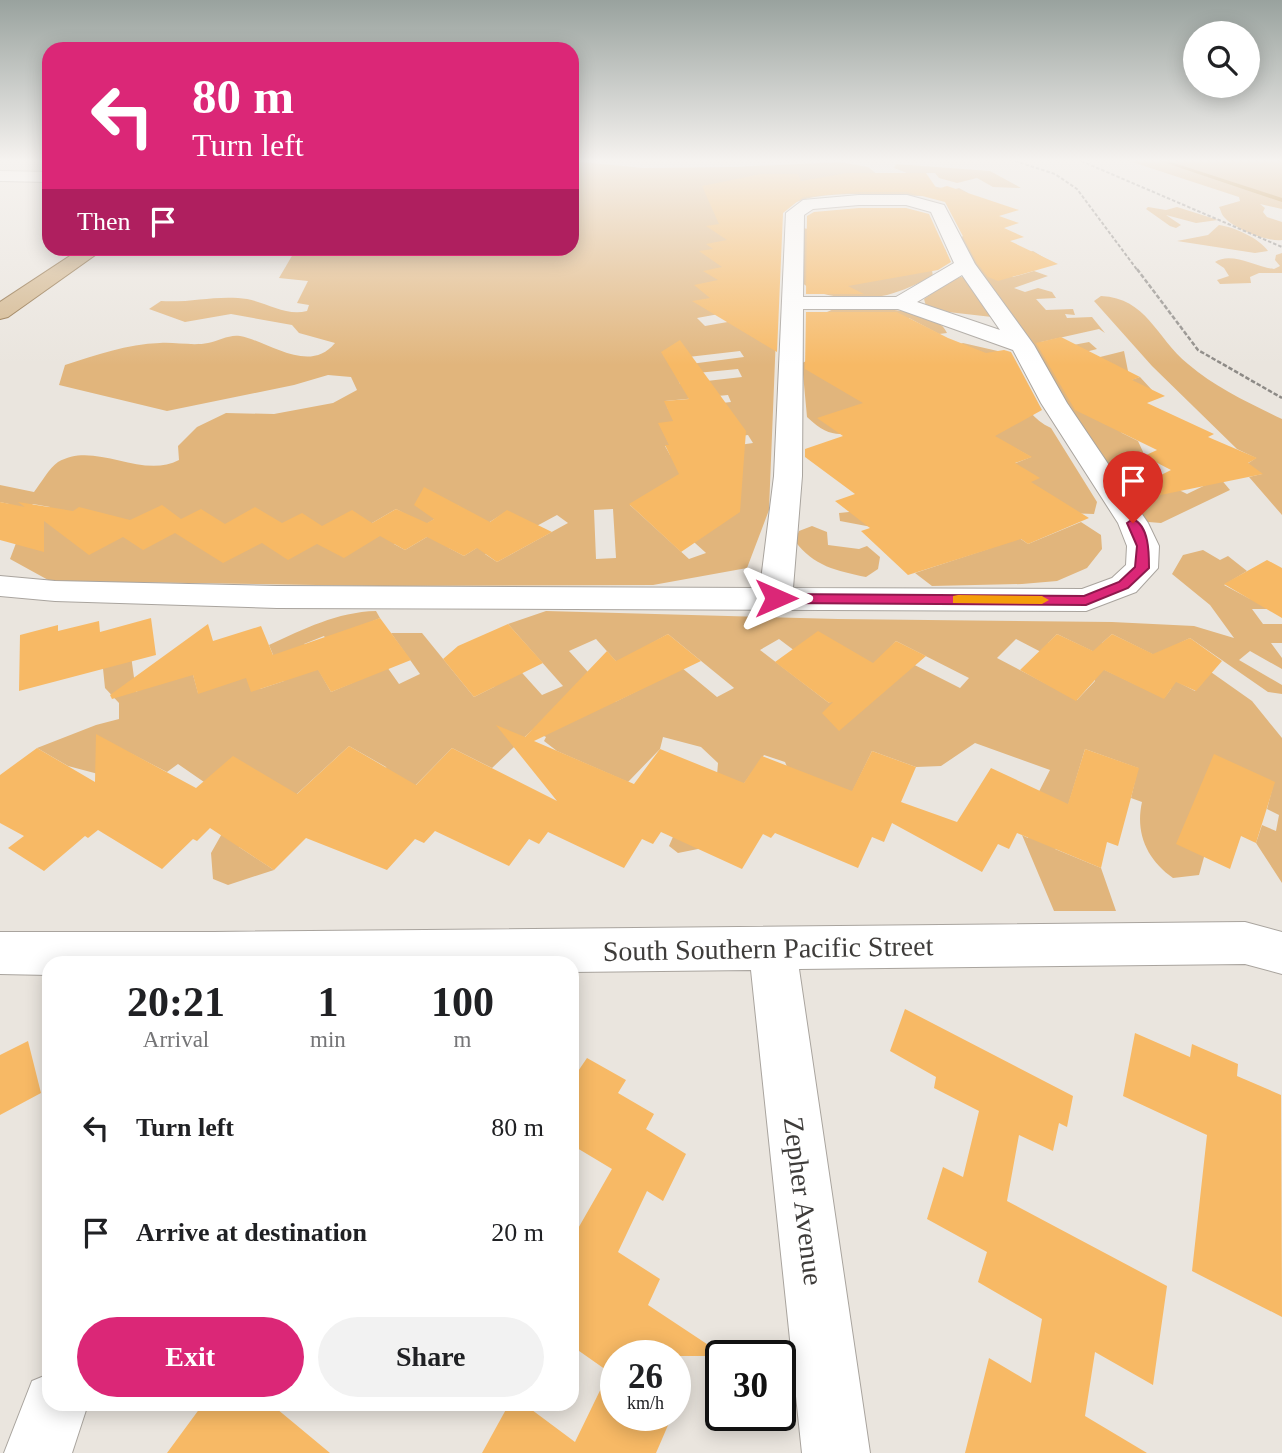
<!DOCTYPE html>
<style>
:root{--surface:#fff;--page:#f2f2f2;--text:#202124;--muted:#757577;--accent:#db2777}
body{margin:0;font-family:Georgia,serif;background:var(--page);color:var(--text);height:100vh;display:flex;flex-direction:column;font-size:26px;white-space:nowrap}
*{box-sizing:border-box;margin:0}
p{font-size:23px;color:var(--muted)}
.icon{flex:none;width:38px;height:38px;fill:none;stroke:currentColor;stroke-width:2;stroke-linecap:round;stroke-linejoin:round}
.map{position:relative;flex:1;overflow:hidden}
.panel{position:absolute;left:42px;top:956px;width:537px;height:455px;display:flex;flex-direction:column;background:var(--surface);border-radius:21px;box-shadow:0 4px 18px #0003}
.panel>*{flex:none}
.top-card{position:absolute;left:42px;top:42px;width:537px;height:214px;border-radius:21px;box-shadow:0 4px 18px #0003;background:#db2777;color:#fff;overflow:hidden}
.tools{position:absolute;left:1183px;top:21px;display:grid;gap:14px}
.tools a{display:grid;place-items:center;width:77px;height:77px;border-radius:50%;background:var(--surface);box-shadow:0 4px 18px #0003;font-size:35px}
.speed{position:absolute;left:600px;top:1340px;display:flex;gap:14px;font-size:35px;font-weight:700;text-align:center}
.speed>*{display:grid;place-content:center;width:91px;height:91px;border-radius:50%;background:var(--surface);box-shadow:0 4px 18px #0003;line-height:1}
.speed small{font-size:18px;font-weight:400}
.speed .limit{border:4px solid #111;border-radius:10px;background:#fff;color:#111}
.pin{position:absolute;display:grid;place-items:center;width:60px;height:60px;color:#fff;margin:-72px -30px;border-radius:50% 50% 50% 0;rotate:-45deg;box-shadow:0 0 7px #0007}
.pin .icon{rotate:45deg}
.me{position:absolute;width:77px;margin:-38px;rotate:90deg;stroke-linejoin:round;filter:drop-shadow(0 0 5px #0008)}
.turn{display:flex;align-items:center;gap:24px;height:147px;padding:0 35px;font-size:32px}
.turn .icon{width:91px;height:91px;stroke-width:2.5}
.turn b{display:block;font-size:49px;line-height:60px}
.then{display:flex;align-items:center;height:66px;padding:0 35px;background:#0003;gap:14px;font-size:26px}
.eta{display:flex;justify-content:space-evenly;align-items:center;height:119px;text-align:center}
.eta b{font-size:42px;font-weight:600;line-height:49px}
.action{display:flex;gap:14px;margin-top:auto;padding:14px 35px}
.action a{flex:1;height:80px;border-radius:42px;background:var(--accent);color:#fff;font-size:28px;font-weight:600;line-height:80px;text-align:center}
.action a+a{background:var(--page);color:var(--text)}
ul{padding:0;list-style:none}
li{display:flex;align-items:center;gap:21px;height:105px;padding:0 35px}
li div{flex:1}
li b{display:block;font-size:26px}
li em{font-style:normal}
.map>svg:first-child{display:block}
</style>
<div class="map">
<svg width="1282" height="1453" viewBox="0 0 1282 1453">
<rect width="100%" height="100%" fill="#eae5de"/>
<path fill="#e1b57c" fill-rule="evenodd" d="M572,161l71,7 92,-1 105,-5 28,5 10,8 74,15 7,-2 9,5c-48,11 -150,-14 -187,18l-12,299 -22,58 -94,17 -273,1 -330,-5 -40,-22 11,-29 29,-23 -17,-3 -33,26 9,-26 -9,-2v-17l34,7c7,-9 15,-24 24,-30 37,-22 83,18 121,-2l-1,-14 19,-19 29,-14 48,1 59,-11 24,-13 -6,-13 -23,-2 -34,10 -127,26 -108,-26 6,-20c31,-10 62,-21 95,-22 15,-1 33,3 48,0 10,-2 22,-9 32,-7 28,5 69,39 95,7l-36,-10 -7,-8 -61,-11 -46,8 -36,-13 12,-8c26,2 51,-5 77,-3 25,1 45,19 69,13l2,-6 -12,-2 11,-22 -29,-3 17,-29 276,-1zM741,310l9,8 -45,8 -8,-8zM740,351l4,6 -69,9 -4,-7zM738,369l4,8 -62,7 -4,-9zM728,395l3,7 -63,7 -3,-8zM748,435l5,8 -83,12 -5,-9zM646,499l59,53 1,1 -17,6 -59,-54zM457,505l12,7 -64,38 -11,-6zM396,509l15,8 -75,27zM613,509l3,49 -20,1 -2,-49zM507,511l15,8 -58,37 -15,-8zM557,515l11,8 -71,39 -12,-8z
M1129,161h153v48l-22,-5 5,4 -2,4 4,5 15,5v18c-15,2 -48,-11 -58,-23 -3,-3 -3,-7 -5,-10l21,-6 -1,-4z
M896,164l94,7 31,17 -28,-1 -16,-9 -20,5 -18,-5 -4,-5h-28l-13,-5z
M1148,207l18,3 11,-3 41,13 -22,3 -30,-8 15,10 -5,3 -6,-2 -24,-17z
M1219,225c15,2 40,13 49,26l-13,2 -78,-12 31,-6z
M802,228l143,21 4,10 -17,11 1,7c-15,6 -30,14 -46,18 -25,6 -70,5 -89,-16z
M972,232l24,29 37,-10 15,9 -43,13 8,4 21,-6 14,5 -34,12 11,4 13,-4 14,4 4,6 -20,1 10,11 27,-1 2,6 -10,-1 2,4 25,-1 13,16 -6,-4 -58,13 11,7 37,-7 8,7 -35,9 10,6 52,-13 4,20 -32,20 44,-14 12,13 -44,26 14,17 16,8 17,37 32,16 33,-16 10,12 -69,33 -25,-2 -165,-260 -12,-23z
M1282,253v20h-23l-9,4 1,6 -31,1 -3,-4 12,-4 -5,-8 -9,-6c16,-11 41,5 59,7l6,-3 -5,-6 1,-5z
M961,277l6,1 25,39 -44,-5 -22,-6 -2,-7 29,-20z
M1101,296c46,2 55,42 87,68 28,24 61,39 94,55v96l-33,-38 13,-3 -15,-10 9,-6 -19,-9 -85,-83 -58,-65z
M836,308c25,0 101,-2 111,25l-8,1 -30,-16 -79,-1 -3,-5z
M963,343l39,9c12,28 19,63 49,76l46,74 -3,12 -28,-1 -51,22 13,9 53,-22 20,13 1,14 -15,19 -30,13 -35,3 -90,2 -17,-13 73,-24 -148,-28 -1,-8 10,-1 35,-90c-35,10 -48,23 -77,-5l-5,-54 29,-13 89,9zM1015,448l16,9 -58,23z
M812,526l15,6 1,13 31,4 8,-3 13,11 -2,12 -12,8c-29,-6 -53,-11 -71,-36l4,-10z
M1203,550l17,10 8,-4 19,15 -23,14 26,14 32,-18v28h-30l11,15h19v19h-11l11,15v11l-32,-18 -11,9 43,25v9l-14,-2 -78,-54 -16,8 78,55 30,37v145l-26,-40 6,-18 14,6 3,-16 -12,-6 7,-27 -70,75 -5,18 -26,3c-26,-18 -38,-45 -31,-76l-11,-4 7,-30 -53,-19 -30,100 46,19 15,43h-62l-32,-76 6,3 6,-12 -10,-5 26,-51 -75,-27 -34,23 -25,1 -44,-16 -49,102 -38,-91 -21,-7 -66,94 -20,4 -9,-7 10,-23 37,-36 2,-24 -17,-16 -38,-10 -3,12 -32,33 -71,-31 -13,-10 2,-4 -14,-7 -40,38 -40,-20 -55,56 -11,-37 -37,-21 -110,101 35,23 -46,15 -15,-6 -2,-26 13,-23 -20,-48 -26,-18 -11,8 -37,-19 -28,22 -34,-9 -31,-18 59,-23 23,-6v-16l-14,-15 -4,-39 28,-8 7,51 53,-32 9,33 49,-36 13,32 24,-8 -15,-36c35,-16 68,-33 107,-34l4,7 -21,9 40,57 21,-10 -29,-41h31l52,64 20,-10 21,-22 27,30 21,-9 -55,-62 38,-13 292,8 274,3 82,4 40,12 -24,-33 -38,-31 11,-19zM668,634l65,53 1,1 -17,9 -65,-54zM1057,634l114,55 -7,9 -116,-55zM1112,634l92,46v1l-9,10 -93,-48zM324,636l28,47 -21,9 -27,-48zM596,639l45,50 -26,13 -46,-51zM779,639l69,52 -19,12 -69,-53zM1016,639l79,41v1l-18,19 -80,-42zM896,641l73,37 -9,10 -73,-37z"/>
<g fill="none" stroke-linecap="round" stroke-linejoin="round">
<path fill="#c2872e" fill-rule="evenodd" d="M1160,161h8l114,37v4z"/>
</g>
<path fill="#f7b965" d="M847,173h79l11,16 10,-3 72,24 -20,6 20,7 -15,5 20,9 -14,4 48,23 -60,17 -10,-4 -11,-14 -32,-61 -38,-10h-48l-56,5 -20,16 -6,139 -85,-51 18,-3 -16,-13 24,-5 -15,-9 19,-4 -23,-16 14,-2 -7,-5 21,-4 -21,-14 13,-2 -17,-38 59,-12h37l3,7z
M859,208h47l23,6 22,48 -13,8 -90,16 16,8h-58l1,-78 7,-4z
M806,312h91l51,26 38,15 18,-3 7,2 31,58 -47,26 37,21 -17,6 25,15 -9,4 58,36 -61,26 -7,-5 -113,36 -47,-44 9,-3 -35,-27 20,-7 -50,-37v-8l38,-13 -26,-18 46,-15 -58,-34z
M1061,337l79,40 -8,3 33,16 -18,7 67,31 -6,3 49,21 -9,5 15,11 -127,26 -7,-9 42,-21 -27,-14 13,-6 -82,-40 -39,-67z
M680,340l66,91 -6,81 -59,40 -52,-48 50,-30 -14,-29h4l-11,-22 15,-2 -9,-20 25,-2 -28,-47z
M424,487l66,35 17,-12 45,22 -55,30 -20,-14 -13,8 -37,-19 -22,13 -25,-14 -36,22 -27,-14 -29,16 -26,-17 -39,20 -48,-30 -32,17 -20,-13 -34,18 -45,-34v31l-44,-12v-38l25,5 -7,-5 55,9 6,-4 51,13 32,-15 19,14 20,-10 24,15 30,-17 27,16 20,-10 20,13 30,-16 20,13 24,-14 31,14 7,-4 -20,-14z
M1267,560l15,8v50l-58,-34z
M151,618l5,37 -137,36 1,-56 38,-10v6l41,-10 1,11z
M380,618l31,42 -80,32 -13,-22 -67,22 -5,-14 -48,16 -5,-19 -81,24 -2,-4 98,-71 5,17 48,-15 12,29z
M508,624l35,39 -69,34 -31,-38 15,-13z
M818,631l55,32 23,-22 30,15 -87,75 -17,-18 11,-11 -4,1 -54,-41z
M668,634l33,27 -167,80 100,43 26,-35 84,34 18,-27 90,35 20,-40 44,16 -15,35 56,20 34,-54 77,36 17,-55 54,19 -21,78 -11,-4 -6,26 -84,-35 -8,16 -11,-5 -16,28 -90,-49 -8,19 -12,-5 -14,31 -83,-35 -4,5 -8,-4 -21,35 -81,-37 -8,12 -11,-5 -18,29 -76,-36 -9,12 -10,-5 -20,27 -74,-35 -11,12 -9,-4 -28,31 -81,-32 -32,32 -64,-42 -13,13 -4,-2 -31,30 -64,-39 -10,8 -3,-2 -41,35 -36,-23 16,-12 -24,-13v-48l37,-27 58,34 1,-48 100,54 37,-32 64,38 52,-48 67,39 36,-37 105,53 -61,-76 29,12 82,-86 9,10z
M1057,634l36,17 19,-17 41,20 37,-16 32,23 -26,30 -20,-9 -12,17 -60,-29 -28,31 -56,-31z
M1214,754l61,28 -19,61 -15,-7 -11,33 -54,-25z
M905,1009l168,87 -6,31 -8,-4 -6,28 -34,-16 -12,66 160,85 -14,99 -58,-33 -10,64 62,37h-182l24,-95 42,25 11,-64 -64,-37 9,-30 -60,-33 16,-52 20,10 16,-66 -45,-23 2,-11 -46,-26z
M1135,1033l55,24 2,-13 46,20 -1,12 44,19 1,222 -90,-46 15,-136 -84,-39z
M28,1041l13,52 -41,22v-60z
M587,1058l39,22 -8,13 36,21 -8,15 40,25 -23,47 -16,-10 -29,61 42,27 -12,26 77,51h-109v60h56l-16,37h-174l27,-49h15l51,38 34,-70 -37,-26v-107l40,-70 -40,-24v-65z
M203,1404h68l59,49h-163z"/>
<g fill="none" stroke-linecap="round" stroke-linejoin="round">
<defs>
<path id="minor" d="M859,195h48l37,10 31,59 59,81 33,58 81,120 11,23 -1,22 -22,24 -50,19 -809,-3 -222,-7 -55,-5v-20l55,5 222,5 483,2 14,-112 12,-263 17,-13zM859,205h47l25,7 23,51 -58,34h-93l1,-82 9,-6zM962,275l38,55 -83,-28zM803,309h95l115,41 28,53 77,120 9,23 -1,19 -14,13 -30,11 -289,-1 9,-112z
M1245,922l37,10v42l-37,-10 -446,5 71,484h-68l-51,-483 -179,2v-10h-523v13l-49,-1v-42h214z
M49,1374v30h39l-16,49h-68l28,-72z"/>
<path id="tertiary" d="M0,171l49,1v10l-49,-1z"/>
<path id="primary" d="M82,248h23l-97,69 -8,2v-17z"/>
</defs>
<use href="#minor" stroke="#a9a49e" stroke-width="2"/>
<use href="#tertiary" stroke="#a9a49e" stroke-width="2"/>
<use href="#primary" stroke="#8b6a3d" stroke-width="2"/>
<path stroke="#8d8a86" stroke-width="2" stroke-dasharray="3.5 2" stroke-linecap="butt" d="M1015,161l40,13 22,15 61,82
M1081,161l201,86"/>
<path stroke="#8d8a86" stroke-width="2.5" stroke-dasharray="4.5 2" stroke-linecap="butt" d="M1137,269l61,81 84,48"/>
<use href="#minor" fill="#fff" fill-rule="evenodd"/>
<use href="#tertiary" fill="#fff" fill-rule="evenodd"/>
<use href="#primary" fill="#d2b58b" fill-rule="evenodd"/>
</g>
<linearGradient id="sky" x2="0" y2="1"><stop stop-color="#99a29e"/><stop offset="0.44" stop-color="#f6f3f0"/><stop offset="1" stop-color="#f6f3f0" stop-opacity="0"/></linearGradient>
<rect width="1282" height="365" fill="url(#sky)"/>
<path fill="#db2777" stroke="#8e194d" stroke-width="2" d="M1133,519c16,7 16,33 16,49l-21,20 -42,17 -310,-2 -7,-5 7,-4 308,2 35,-14 16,-15 2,-21 -10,-23z"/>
<path fill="#f59e0b" d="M958,595l84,1 7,4 -7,4 -89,-1v-7z"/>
<g text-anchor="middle" stroke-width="5" stroke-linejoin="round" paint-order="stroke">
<g font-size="28" fill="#3e3c3a" stroke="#fff">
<text transform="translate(768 948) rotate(-1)" y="10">South Southern Pacific Street</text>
<text transform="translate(804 1201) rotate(83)" y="10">Zepher Avenue</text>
</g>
</g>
</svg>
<div class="tools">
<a><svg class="icon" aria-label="search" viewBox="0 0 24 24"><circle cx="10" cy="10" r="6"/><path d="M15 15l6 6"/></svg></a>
</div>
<div class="speed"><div>26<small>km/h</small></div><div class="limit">30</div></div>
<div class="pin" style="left:1133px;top:523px;background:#d93025"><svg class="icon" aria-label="arrive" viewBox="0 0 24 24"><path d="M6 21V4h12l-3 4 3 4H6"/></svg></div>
<svg class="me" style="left:776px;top:598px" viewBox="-20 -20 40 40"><path d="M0-17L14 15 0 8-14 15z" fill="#db2777" stroke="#fff" stroke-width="4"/></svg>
<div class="top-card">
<div class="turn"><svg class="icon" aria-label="left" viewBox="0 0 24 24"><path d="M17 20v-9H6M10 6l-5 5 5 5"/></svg><div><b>80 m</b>Turn left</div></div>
<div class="then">Then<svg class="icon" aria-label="arrive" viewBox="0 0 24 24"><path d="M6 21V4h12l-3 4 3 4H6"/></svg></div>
</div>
<section class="panel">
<div class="eta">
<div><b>20:21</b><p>Arrival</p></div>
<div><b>1</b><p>min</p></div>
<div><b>100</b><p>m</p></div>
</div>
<ul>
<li><svg class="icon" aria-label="left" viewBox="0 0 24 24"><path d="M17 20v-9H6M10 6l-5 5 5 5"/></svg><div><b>Turn left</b></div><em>80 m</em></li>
<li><svg class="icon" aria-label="arrive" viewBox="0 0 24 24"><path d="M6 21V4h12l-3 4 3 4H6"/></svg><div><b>Arrive at destination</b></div><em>20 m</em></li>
</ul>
<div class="action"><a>Exit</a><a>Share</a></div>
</section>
</div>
